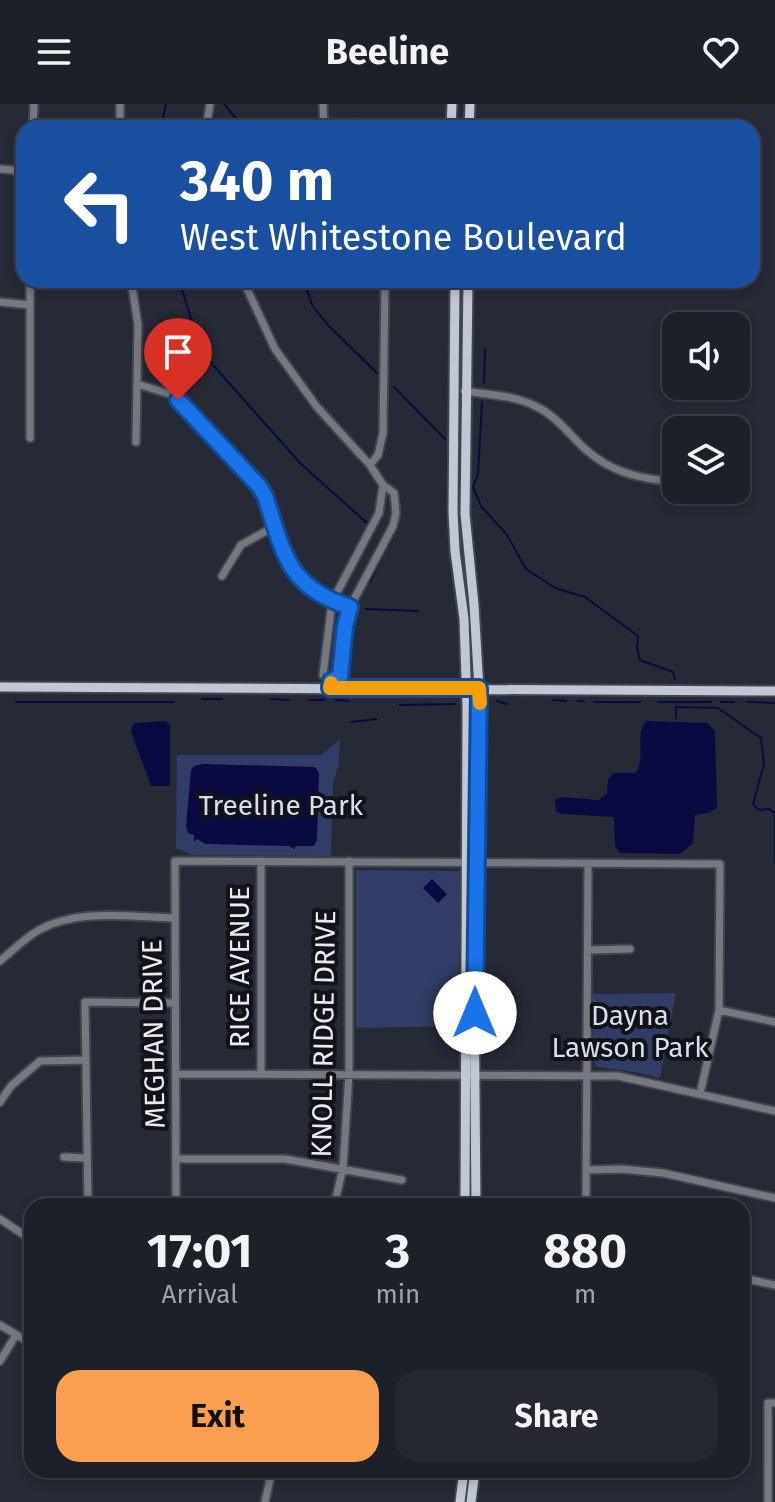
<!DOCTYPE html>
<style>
:root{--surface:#1c2029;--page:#252831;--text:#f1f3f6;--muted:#a0a3a8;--line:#3a3e46;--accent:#fa9f4f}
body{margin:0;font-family:"Fira Sans",sans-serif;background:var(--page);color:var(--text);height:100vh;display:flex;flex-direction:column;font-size:30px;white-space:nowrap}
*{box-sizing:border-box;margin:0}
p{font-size:26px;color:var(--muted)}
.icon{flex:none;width:44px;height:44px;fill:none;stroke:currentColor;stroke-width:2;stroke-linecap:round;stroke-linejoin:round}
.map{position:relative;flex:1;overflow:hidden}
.side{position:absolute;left:24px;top:1094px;width:726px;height:280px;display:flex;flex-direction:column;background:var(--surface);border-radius:24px;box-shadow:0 4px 12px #0003,0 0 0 2px var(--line)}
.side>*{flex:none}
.guide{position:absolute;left:16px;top:16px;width:744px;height:168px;border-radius:24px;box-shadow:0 4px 12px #0003,0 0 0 2px var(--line);background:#1a4fa0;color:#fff;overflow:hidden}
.tools{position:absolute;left:662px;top:208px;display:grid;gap:16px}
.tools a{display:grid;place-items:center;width:88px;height:88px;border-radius:16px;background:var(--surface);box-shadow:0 4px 12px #0003,0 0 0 2px var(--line);font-size:40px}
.pin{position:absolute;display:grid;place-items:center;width:68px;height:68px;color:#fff;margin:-82px -34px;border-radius:50% 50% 50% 0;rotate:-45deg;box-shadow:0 0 8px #0007}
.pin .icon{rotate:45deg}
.me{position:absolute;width:88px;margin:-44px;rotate:0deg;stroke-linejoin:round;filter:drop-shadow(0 0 6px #0008)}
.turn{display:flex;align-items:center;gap:28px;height:168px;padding:0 32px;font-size:36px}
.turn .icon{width:104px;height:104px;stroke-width:2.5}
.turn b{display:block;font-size:56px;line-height:68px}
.eta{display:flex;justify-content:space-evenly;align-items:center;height:136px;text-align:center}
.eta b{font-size:48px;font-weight:700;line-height:56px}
.action{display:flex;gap:16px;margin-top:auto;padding:16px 32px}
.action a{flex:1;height:92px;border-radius:24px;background:var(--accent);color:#111;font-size:32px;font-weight:700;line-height:92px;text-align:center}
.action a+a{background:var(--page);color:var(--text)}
header{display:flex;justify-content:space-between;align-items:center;height:104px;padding:0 32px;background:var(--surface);font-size:36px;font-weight:700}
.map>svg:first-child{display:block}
</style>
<header><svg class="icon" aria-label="menu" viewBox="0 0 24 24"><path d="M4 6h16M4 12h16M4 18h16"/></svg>Beeline<svg class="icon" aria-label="heart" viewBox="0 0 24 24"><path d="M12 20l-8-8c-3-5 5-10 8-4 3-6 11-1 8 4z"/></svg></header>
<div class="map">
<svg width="775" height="1398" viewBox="0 0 775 1398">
<rect width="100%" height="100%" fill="#262a37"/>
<path fill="#313d66" d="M340,635l-1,25 -6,20 -2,72 -139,-1 -16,-7 1,-93h144z
M356,766l107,1 -7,155 -100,2z
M676,889l-16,85 -25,-6 -38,-5 -4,-7 -1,-66z"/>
<path fill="#080a41" d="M165,617l5,4v61h-19l-20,-54 1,-6 3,-3z
M646,617l61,2 8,8 2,77 -8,5 -14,2 -2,28 -13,11 -60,-1 -5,-7 -1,-29 -52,-3 -6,-3 -1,-11 7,-3 37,3 8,-7 1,-13 5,-7h22c12,-15 -1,-37 11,-52z
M203,660l112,3 4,6 -2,66 -3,7h-18l-2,3 -5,-3 -83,-2 -9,-5 -3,3v-7l-6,-2 -2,-7 5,-56 3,-4z
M432,775l15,15 -9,9 -15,-15z"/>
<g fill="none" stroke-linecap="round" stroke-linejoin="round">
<path stroke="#080a41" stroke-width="2" d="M224,0l20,24
M162,18l4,-18
M179,176l13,42 21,43 88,99 66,59
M304,176l8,25 15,19 51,50
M484,279l1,-34
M394,283l51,52
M482,298l-4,72 -5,13 8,19 26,29 19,34 29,19 30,9 53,39 -1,12 3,12 33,12 2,7
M370,478l11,-24
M366,505l52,2
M202,595h20
M271,595l18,1
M310,596h15
M336,596l13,1
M553,596l13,1
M497,597l10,3
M578,597h6
M16,598h158
M595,598h45
M659,598h52
M721,598h13
M747,598l28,1
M400,601l55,-1
M676,603l42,1 43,30 3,26 -11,40 6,6 10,-1 6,4v49
M676,614v-10
M351,618l25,-3"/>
<defs>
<path id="minor" d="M120,0v24
M323,0l1,24
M121,19l30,5
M324,19l111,1
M33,24l1,-24
M206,24l4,-24
M0,65l24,2
M131,176l7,45 -2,117
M243,176l32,69 42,58 53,58 13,20 11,8 2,20 -3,13 -43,81 -10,70 -9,4
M0,198l30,3
M137,280l33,10 8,6 81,86 6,10c19,57 21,91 85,111
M464,287c25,4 50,4 73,16 19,9 32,27 47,41 27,25 57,31 92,34
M30,334v-158
M370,361l8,-10 5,-22 2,-153
M222,472l19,-31 34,-19
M330,582l1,-5 -8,-6 9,-73 47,-89 4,-28
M261,757v212
M588,846l42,-1
M0,857c12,-10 25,-23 39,-31 39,-22 92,-13 135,-12
M719,906l56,12
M176,970l442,2 157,35
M0,998l11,-16 29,-25 45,-1
M64,1053l21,1
M177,1055h108l117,21
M586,1066l36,-1 41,4 112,25
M88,1102l-3,-204 90,1
M176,1102l-1,-345 545,3 -1,146 -19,84
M334,1102l9,-38 6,-95v-212
M586,1102l2,-343
M0,1115l32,21
M742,1174l33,7
M0,1221l32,19
M0,1257l16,-26
M265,1398l7,-32
M768,1398v-99h7"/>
<path id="major" d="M451,24l1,-24
M469,24l1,-24
M455,176l-2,232 2,39 9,68 3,87 -2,500
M468,176l-3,234 9,91 6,101 -6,273 2,227
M0,583l775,4
M460,1398l4,-32
M471,1398l4,-32"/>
</defs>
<use href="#minor" stroke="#414551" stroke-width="11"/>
<use href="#major" stroke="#414551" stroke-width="13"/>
<use href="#minor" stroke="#76787f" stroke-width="7"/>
<use href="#major" stroke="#c2c7d5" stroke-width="9"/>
</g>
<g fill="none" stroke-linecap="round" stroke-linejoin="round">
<defs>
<path id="route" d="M178,296l81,86 6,10c19,56 21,91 85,111l-5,19 -5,51 -9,4 -1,7h149l-4,325"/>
</defs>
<use href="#route" stroke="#114b97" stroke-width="20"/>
<use href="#route" stroke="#1a73e8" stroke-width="14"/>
<path stroke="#f59e0b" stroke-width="14" d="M331,579l-1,5h149l1,15"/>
</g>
<g text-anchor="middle" stroke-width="8" stroke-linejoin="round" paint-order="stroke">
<g font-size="28" fill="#d8def1" stroke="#111319">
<text x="281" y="711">Treeline Park</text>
<text x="630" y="921">Dayna<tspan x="630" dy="32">Lawson Park</tspan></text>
</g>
<g font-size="28" fill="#e7eaf3" stroke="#111319">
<text transform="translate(239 863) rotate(-90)" y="10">RICE AVENUE</text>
<text transform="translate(153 930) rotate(-91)" y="10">MEGHAN DRIVE</text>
<text transform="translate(323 930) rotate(-89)" y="10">KNOLL RIDGE DRIVE</text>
</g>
</g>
</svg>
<div class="tools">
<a><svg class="icon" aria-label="sound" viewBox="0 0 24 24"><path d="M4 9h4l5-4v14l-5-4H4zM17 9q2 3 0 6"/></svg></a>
<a><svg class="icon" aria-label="layers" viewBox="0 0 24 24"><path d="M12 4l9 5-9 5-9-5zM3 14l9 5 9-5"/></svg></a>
</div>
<div class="pin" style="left:178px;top:296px;background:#d93025"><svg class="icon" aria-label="arrive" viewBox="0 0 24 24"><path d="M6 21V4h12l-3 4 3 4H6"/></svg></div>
<svg class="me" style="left:475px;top:909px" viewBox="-20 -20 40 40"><circle r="19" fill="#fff"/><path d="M0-13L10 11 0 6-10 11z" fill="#1a73e8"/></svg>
<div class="guide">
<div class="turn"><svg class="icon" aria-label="left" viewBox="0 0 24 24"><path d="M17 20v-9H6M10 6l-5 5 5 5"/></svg><div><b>340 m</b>West Whitestone Boulevard</div></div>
</div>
<section class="side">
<div class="eta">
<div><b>17:01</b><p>Arrival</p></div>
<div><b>3</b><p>min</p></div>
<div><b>880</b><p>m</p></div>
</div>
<div class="action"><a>Exit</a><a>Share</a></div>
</section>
</div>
